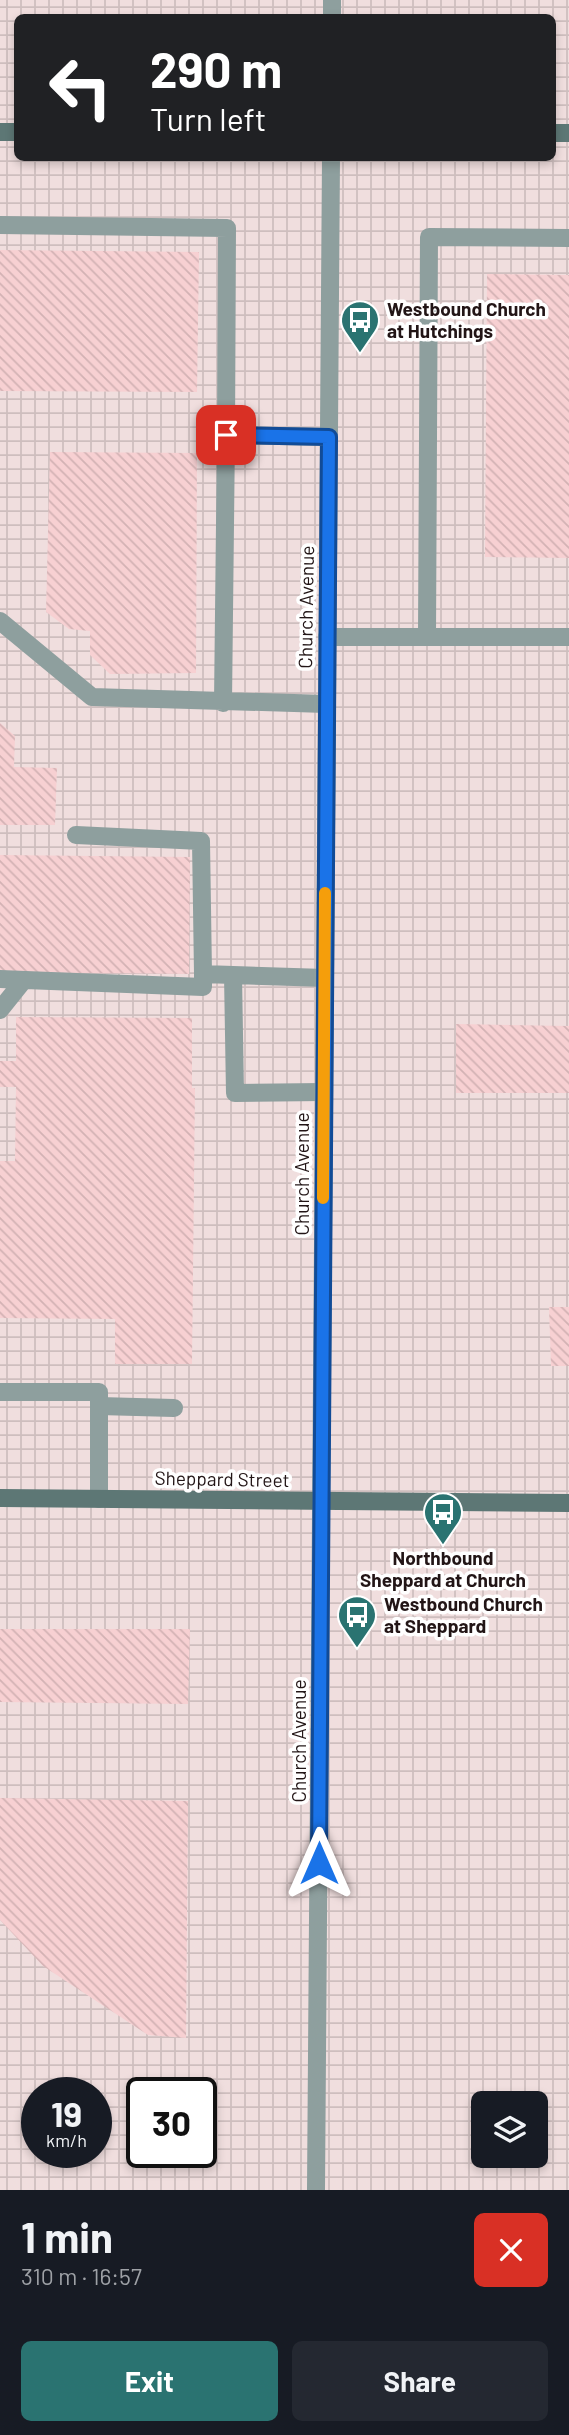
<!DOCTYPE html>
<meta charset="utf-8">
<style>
:root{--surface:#171b24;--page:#242831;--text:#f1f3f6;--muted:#9ea1a6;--accent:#2a7371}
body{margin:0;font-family:Barlow,sans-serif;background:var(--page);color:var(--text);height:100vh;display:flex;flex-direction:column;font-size:26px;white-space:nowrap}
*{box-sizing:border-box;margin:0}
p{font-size:23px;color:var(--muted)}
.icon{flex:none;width:38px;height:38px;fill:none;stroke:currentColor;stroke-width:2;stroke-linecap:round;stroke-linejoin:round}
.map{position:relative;height:2190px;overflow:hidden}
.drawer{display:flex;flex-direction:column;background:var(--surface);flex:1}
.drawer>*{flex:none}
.hud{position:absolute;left:14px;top:14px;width:542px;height:147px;border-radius:10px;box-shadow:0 4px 10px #0003;background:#202124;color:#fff;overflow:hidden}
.fabs{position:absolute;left:471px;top:2091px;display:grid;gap:14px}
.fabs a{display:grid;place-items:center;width:77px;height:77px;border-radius:10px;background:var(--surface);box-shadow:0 4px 10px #0003;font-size:35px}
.speed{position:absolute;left:21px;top:2077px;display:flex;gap:14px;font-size:35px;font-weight:700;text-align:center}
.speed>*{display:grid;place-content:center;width:91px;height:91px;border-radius:50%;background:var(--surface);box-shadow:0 4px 10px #0003;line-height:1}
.speed small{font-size:18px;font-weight:400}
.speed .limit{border:4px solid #111;border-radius:10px;background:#fff;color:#111}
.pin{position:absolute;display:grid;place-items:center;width:60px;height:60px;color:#fff;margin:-30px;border-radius:14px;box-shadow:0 4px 10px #0006}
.me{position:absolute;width:77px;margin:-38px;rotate:0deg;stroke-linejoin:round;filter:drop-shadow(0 0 5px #0008)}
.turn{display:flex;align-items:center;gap:24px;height:147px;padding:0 21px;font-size:32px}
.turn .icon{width:91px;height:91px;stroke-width:2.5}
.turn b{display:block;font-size:49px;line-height:60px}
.round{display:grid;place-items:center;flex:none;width:74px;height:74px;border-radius:10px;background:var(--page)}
.head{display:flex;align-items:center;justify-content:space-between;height:119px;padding:0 21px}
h1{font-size:42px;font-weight:700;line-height:52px}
.action{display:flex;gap:14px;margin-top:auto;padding:14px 21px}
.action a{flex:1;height:80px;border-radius:10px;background:var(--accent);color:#fff;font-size:28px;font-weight:700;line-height:80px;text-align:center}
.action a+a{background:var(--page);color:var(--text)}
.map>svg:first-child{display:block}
</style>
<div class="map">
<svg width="569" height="2190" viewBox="0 0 569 2190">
<defs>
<pattern id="industrial-grid" width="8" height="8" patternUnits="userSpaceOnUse" patternTransform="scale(1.75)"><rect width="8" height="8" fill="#f0dede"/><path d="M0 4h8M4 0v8" fill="none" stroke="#cebebe"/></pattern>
<pattern id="building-back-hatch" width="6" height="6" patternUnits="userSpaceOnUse" patternTransform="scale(1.75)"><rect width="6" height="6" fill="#f7d0d2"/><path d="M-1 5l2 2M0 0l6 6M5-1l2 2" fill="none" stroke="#d3b2b4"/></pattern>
</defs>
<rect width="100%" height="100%" fill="#ffefef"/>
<path fill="url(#industrial-grid)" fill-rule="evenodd" d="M0,0h569v2190h-569zM18,18h535v140h-535zM37,2093h59v59h-59zM142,2093h59v59h-59zM483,2104h53v52h-53z"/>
<path fill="url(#building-back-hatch)" d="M0,250l199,2 -2,140 -197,-1z
M487,274l82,1v283l-84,-1z
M50,452l147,1 -1,220 -86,1 -20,-19v-24l-21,-2 -23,-17z
M0,723l15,13 -1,31 43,1 -2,57h-55z
M0,855l190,2 -1,117 -189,-2z
M16,1017l176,1v70h3l-3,276h-77v-45l-115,-1v-157h15l1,-74h-16v-26h16z
M456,1024l113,2v67h-113z
M549,1307h20v59h-18z
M0,1629h190l-2,75 -188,-2z
M0,1798l188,3 -2,237 -38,-3 -105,-69 -43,-46z"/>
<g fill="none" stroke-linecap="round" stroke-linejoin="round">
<path stroke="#8e9f9e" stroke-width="18" d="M0,225l227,3 -1,207 103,2
M0,621l92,76 234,7
M327,637h100l2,-400 140,1
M427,637h142
M223,703l3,-268
M76,835l125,6 2,133 122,4
M233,975l2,118 88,-1
M0,979l203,8v-13
M0,1010l24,-30
M0,1392h99v107
M99,1406l75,2"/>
<path stroke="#8e9f9e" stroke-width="18" d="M332,18v-18
M316,2190l15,-2032"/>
<path stroke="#5d7775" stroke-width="18" d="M0,132h18
M553,133h16
M0,1498l569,5"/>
</g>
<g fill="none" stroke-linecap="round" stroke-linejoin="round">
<defs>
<path id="route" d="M226,435l103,2 -10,1426"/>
</defs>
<use href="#route" stroke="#114b97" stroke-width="18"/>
<use href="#route" stroke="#1a73e8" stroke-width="12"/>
<path stroke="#f59e0b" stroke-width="12" d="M323,1198l2,-305"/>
</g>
<defs>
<symbol id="bus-pin" viewBox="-11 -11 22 30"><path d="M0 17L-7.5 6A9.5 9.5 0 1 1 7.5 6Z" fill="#2a7371" stroke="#fff"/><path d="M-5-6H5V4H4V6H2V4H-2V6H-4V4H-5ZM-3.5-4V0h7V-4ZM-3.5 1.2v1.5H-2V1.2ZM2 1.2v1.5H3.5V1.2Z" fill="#fff"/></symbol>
</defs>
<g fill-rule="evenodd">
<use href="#bus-pin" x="338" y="298" width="44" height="60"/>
<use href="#bus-pin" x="421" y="1490" width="44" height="60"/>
<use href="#bus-pin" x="335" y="1593" width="44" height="60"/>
</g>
<g text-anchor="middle" stroke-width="7" stroke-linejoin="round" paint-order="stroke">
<g font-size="19" font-weight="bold" fill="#221516" stroke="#fff" text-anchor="start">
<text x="387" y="316">Westbound Church<tspan x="387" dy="22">at Hutchings</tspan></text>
<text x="443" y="1565" text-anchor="middle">Northbound<tspan x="443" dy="22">Sheppard at Church</tspan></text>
<text x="384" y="1611">Westbound Church<tspan x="384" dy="22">at Sheppard</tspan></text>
</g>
<g font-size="19" fill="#221516" stroke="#fff">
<text transform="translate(306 607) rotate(-89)" y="7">Church Avenue</text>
<text transform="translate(302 1174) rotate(-90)" y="7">Church Avenue</text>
<text transform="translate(222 1479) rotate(1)" y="7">Sheppard Street</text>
<text transform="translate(299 1741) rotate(-90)" y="7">Church Avenue</text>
</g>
</g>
</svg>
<div class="fabs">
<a><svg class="icon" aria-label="layers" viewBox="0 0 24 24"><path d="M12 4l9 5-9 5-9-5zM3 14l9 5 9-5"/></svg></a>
</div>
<div class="speed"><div>19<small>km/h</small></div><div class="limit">30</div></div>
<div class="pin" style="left:226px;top:435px;background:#d93025"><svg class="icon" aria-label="arrive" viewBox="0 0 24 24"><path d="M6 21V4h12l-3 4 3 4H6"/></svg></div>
<svg class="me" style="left:319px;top:1863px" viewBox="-20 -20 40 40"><path d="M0-17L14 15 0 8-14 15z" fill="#1a73e8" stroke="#fff" stroke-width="4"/></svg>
<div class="hud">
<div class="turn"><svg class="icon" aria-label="left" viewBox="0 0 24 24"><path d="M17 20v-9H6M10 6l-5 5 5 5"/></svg><div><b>290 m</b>Turn left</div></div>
</div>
</div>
<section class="drawer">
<div class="head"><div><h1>1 min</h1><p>310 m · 16:57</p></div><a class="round" style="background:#d93025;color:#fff"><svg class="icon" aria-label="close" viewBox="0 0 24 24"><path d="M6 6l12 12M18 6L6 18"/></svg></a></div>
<div class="action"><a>Exit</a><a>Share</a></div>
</section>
